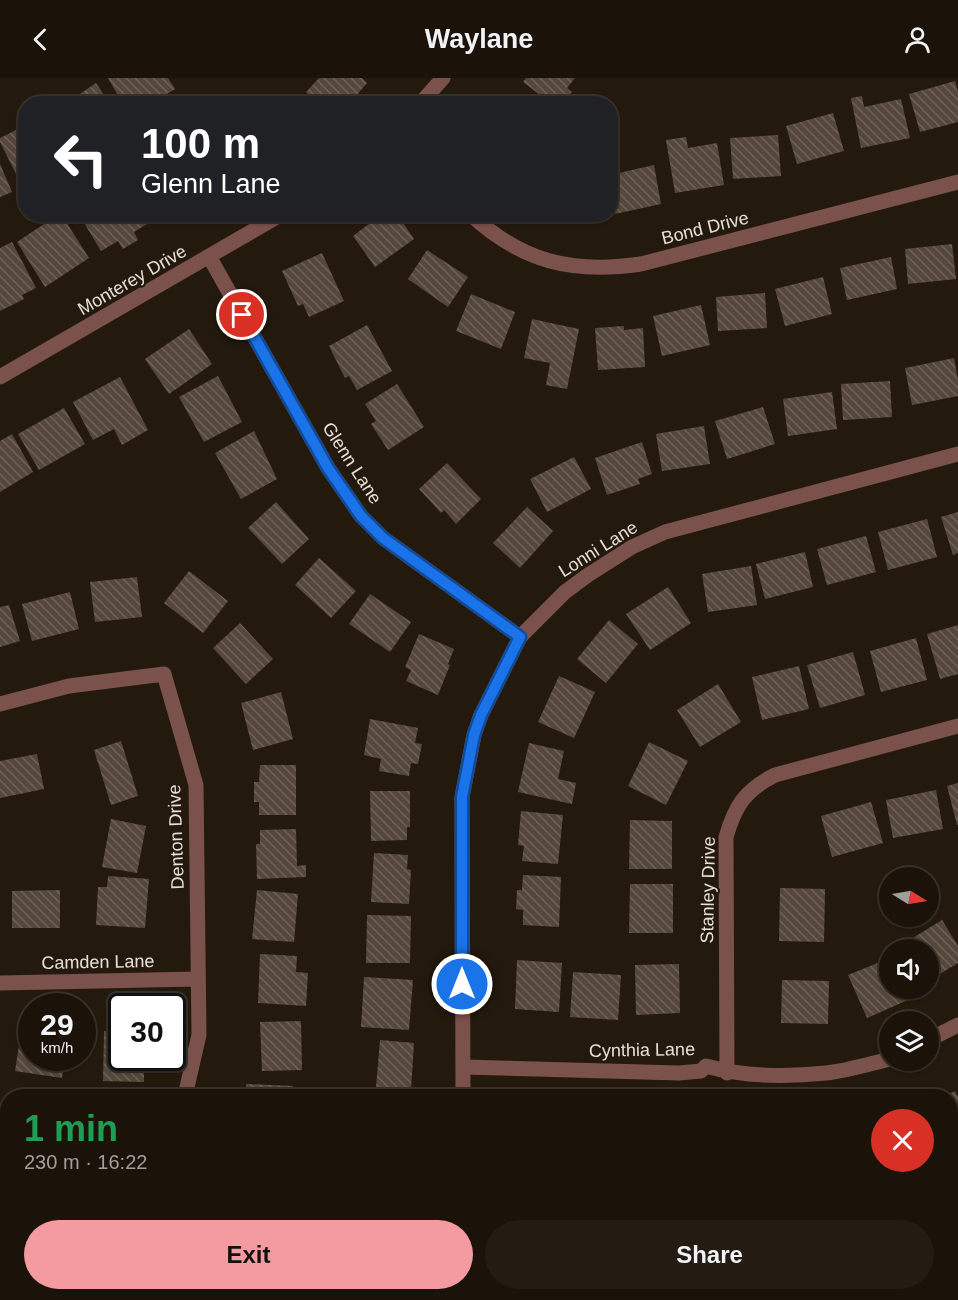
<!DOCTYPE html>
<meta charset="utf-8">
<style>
:root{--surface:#1b130a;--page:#241c13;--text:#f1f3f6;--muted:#a09e9c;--line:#39322b;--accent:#f49aa1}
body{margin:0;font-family:Helvetica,sans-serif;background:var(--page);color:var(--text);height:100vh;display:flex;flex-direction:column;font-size:22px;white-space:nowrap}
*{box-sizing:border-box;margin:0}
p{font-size:20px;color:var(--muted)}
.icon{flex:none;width:33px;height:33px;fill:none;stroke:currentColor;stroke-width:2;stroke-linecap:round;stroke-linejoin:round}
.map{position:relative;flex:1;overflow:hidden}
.details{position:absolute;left:0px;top:1011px;width:958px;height:212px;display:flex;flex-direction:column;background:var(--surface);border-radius:24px 24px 0 0;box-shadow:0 2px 4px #0004,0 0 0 2px var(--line)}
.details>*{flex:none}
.hud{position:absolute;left:18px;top:18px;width:600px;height:126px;border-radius:24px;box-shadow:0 2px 4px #0004,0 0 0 2px var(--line);background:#202124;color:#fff;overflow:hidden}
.needle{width:39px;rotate:101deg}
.tools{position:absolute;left:879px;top:789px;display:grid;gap:12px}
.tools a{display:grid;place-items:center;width:60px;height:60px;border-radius:50%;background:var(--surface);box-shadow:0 2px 4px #0004,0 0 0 2px var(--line);font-size:30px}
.speed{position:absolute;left:18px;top:915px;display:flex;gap:12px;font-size:30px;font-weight:700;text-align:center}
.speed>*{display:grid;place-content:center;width:78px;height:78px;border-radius:50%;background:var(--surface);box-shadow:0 2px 4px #0004,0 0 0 2px var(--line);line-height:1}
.speed small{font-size:15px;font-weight:400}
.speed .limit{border:3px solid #111;border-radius:9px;background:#fff;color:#111}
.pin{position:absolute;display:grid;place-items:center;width:51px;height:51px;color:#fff;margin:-26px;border:3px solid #fff;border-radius:50%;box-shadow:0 2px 6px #0007}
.me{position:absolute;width:66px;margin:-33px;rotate:0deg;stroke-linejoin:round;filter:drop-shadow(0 0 4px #0008)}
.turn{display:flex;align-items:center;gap:21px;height:126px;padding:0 24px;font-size:27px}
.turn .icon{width:78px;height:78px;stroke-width:2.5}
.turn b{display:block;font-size:42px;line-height:51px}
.round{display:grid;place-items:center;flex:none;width:63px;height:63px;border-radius:32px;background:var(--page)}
.summary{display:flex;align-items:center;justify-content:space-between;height:102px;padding:0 24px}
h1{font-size:36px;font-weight:800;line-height:45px;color:#1e9e55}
.action{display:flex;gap:12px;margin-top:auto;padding:12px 24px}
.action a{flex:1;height:69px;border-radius:36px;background:var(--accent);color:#111;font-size:24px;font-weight:800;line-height:69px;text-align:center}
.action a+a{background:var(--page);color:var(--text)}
header{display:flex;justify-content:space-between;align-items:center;height:78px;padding:0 24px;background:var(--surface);font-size:27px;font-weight:800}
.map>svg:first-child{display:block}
</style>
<header><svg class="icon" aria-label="back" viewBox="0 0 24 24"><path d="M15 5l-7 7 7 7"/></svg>Waylane<svg class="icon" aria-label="person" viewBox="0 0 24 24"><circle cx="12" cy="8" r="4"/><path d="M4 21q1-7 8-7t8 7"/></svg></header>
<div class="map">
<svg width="958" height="1222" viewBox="0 0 958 1222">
<defs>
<pattern id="building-back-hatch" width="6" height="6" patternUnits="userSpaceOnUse" patternTransform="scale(1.5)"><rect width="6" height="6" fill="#55483b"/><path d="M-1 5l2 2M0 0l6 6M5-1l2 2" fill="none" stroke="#6d6257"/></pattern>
</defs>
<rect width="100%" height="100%" fill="#24190d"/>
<path fill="url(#building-back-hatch)" d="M108,0h60l7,11 -25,15h-27z
M319,0h43l5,5 -18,21h-31l-12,-12z
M526,0h49l-8,10 5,4 -9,12h-11l-29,-22z
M955,3l3,11v30l-38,10 -11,-38z
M96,5l14,21h-45z
M862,18l2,11 37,-8 9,39 -49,10 -10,-50z
M833,35l11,38 -47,13 -11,-38z
M26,47v49l-8,4 -18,-36v-4z
M778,57l3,41 -48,3 -3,-41z
M686,59l2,11 29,-5 7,42 -49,8 -9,-53z
M0,86l12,28 -12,5z
M654,87l7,39 -46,10 -5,-22v-17z
M59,136h2l28,44 -44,29 -28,-45z
M81,136h61l5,10 -13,8 4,8 -15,9 -5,-8 -17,10 -21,-35z
M149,136h21l-15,10z
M382,136h15l17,25 -39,28 -22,-31z
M12,164l24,46 -14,7 2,4 -24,12v-63z
M952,166l4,35 -48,5 -3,-35z
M427,172l41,27 -20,30 -40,-28z
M322,175l22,48 -35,16 -6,-13 -5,2 -16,-35z
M891,179l6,32 -50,11 -7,-32z
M823,199l9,37 -47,12 -10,-37z
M765,215l2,35 -49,3 -2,-34z
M471,216l44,18 -14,37 -45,-18z
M701,227l9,40 -48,11 -9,-40z
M532,241l47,10 -12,60 -21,-4 4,-22 -26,-5z
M367,247l25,46 -35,19 -8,-14 -4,2 -16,-32z
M624,248v4l19,-2 2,39 -47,3 -3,-42z
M189,251l23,35 -43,30 -24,-35z
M954,280l4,22v16l-46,9 -7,-37z
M218,298l24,46 -38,20 -25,-45z
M120,299l28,53 -26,15 -8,-16 -21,11 -20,-38z
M890,303l2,36 -49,3 -2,-36z
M397,306l27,43 -36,23 -17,-26 5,-3 -11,-17z
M832,314l5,37 -49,7 -5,-37z
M763,329l12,37 -48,15 -12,-38z
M64,330l21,36 -46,26 -21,-36z
M704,348l6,38 -48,7 -6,-37z
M254,353l23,48 -36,20 -26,-46z
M12,356l21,38 -33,20v-51z
M642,364l10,32 -14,5 2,5 -33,11 -12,-37z
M574,379l17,32 -44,23 -17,-33z
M447,385l34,36 -25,25 -12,-14 -3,3 -22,-24z
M276,424l33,37 -27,25 -34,-36z
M527,429l26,24 -33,37 -27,-25z
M958,434v41l-5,2 -12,-38z
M927,441l10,38 -49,13 -10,-38z
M866,458l10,36 -49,13 -10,-36z
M805,474l8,35 -48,12 -9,-35z
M319,480l37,33 -25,27 -36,-33z
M751,488l6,39 -49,7 -6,-38z
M189,493l39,30 -25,32 -39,-30z
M137,499l5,40 -47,5 -5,-40z
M668,509l23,36 -41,27 -24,-36z
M70,514l9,37 -47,12 -10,-37z
M370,516l41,28 -21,30 -41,-28z
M9,527l11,36 -20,6v-40z
M609,542l29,24 -32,39 -29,-24z
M240,545l33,36 -27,25 -33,-36z
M958,547v49l-18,5 -13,-45z
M419,556l35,15 -6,15 2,1 -12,30 -32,-14 5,-11 -6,-3z
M916,560l11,42 -46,12 -11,-41z
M853,574l12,43 -45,13 -13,-43z
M799,588l10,43 -47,11 -10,-43z
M559,598l36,16 -21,46 -36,-16z
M718,606l23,38 -41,25 -23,-37z
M281,614l12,47 -40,11 -12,-47z
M370,641l48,9 -3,15 7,1 -4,20 -7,-1 -2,13 -30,-5 2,-12 -17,-4z
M121,663l17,55 -27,9 -17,-55z
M649,664l39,19 -22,44 -38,-19z
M529,665l35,8 -6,28 18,4 -4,21 -54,-12z
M37,676l7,35 -44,9v-37z
M260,687h36v50h-37v-13h-5v-20h5z
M958,705v42h-1l-10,-39z
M936,712l7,39 -50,9 -7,-38z
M370,713h40v36h-3v13l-36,1z
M871,724l12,41 -51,14 -11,-41z
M521,733l42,4 -5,49 -36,-3 2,-15 -6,-1z
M111,741l35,7 -9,47 -35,-6z
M630,742l42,1v48h-43z
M296,751l1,37 9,-1v12l-49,2 -1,-35h4v-14z
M374,775l34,2 -1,14 4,1 -2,34 -38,-2z
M523,797l38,2 -2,50 -36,-2v-15l-7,-1 1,-19h5z
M108,798l41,3 -4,49 -49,-3 2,-38h9z
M630,806h43v49h-44z
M780,810l45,1 -1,53 -45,-1z
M60,812v38h-48v-37z
M257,812l41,4 -4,48 -42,-3z
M367,837l44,1 -1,47h-44z
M942,842l16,26v17l-30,18v-31h-21l-4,-6z
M260,876l37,2 -1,16 12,1 -2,33 -48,-3z
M890,880v30h13l5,12 -41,18 -19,-43z
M517,882l45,3 -3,49 -44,-3z
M679,886l1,49 -44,2 -1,-50z
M573,894l48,3 -3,45 -48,-3z
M364,899l49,3 -4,50 -48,-3z
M782,902l47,1 -1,43 -47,-1z
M301,943l1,49 -40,1 -2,-49z
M104,953h18v27h22v24l-41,-1z
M21,955l11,2v23h33l-3,20 -47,-7z
M380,962l34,3 -3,47 -35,-3z
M246,1006l47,2 -1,10h-46z
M955,1013l3,6v46l-7,3v-50h-6z
M0,1104h8v42h-8z
M614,1215h44l3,7h-47l-3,-5z"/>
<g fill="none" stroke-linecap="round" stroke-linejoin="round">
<path stroke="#7b514b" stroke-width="15" d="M420,26l23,-26
M470,136c52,48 102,60 171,50l317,-82
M210,180l118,210 33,48 22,22 137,99
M0,299l282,-163
M0,626l69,-18 95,-12 32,111 3,250 -14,61
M0,905l198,-4
M928,962l30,-15
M463,989l216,6 22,-2 5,-5c38,11 81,11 120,7 21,-2 43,-9 64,-14
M727,995l-1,-236c9,-31 19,-47 49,-62l183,-49
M463,1018l-1,-299 12,-62 7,-20 39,-78 45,-45 23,-17 44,-28 33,-15 293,-78
M0,1202l8,-1
M510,1215l11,7"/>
</g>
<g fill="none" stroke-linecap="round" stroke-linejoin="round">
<defs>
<path id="route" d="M242,237l86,153 33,48 22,22 137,99 -39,78 -7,20 -12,62v187"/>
</defs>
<use href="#route" stroke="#114b97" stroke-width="15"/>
<use href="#route" stroke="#1a73e8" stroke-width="10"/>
</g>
<g text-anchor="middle" stroke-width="4.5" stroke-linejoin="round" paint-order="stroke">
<g font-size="18" fill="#e8e0d8" stroke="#24190d">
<text transform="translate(705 150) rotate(-14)" y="6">Bond Drive</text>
<text transform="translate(132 202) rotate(-30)" y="6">Monterey Drive</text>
<text transform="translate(352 385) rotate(57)" y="6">Glenn Lane</text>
<text transform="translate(598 471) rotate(-32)" y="6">Lonni Lane</text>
<text transform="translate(176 759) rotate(-92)" y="6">Denton Drive</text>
<text transform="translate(708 812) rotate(-89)" y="6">Stanley Drive</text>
<text transform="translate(98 884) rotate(-1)" y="6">Camden Lane</text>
<text transform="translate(642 972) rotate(-1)" y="6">Cynthia Lane</text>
</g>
</g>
</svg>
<div class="tools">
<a><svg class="needle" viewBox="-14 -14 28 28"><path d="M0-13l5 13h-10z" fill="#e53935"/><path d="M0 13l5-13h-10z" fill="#a09e9c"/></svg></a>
<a><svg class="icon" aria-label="sound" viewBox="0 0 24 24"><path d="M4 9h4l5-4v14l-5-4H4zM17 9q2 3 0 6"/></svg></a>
<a><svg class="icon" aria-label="layers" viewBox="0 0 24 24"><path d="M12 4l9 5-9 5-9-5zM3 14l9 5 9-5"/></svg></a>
</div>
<div class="speed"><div>29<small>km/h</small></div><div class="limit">30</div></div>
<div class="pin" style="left:242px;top:237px;background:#d93025"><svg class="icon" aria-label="arrive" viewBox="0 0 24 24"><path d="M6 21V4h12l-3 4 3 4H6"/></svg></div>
<svg class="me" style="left:462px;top:906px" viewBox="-20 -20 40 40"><circle r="17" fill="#1a73e8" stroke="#fff" stroke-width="3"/><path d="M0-11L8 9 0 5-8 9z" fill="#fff"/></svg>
<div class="hud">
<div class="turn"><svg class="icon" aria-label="left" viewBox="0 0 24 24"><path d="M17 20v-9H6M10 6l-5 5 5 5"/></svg><div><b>100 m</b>Glenn Lane</div></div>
</div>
<section class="details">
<div class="summary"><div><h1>1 min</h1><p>230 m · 16:22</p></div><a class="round" style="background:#d93025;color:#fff"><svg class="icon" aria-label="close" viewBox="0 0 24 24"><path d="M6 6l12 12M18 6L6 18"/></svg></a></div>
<div class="action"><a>Exit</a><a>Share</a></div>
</section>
</div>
